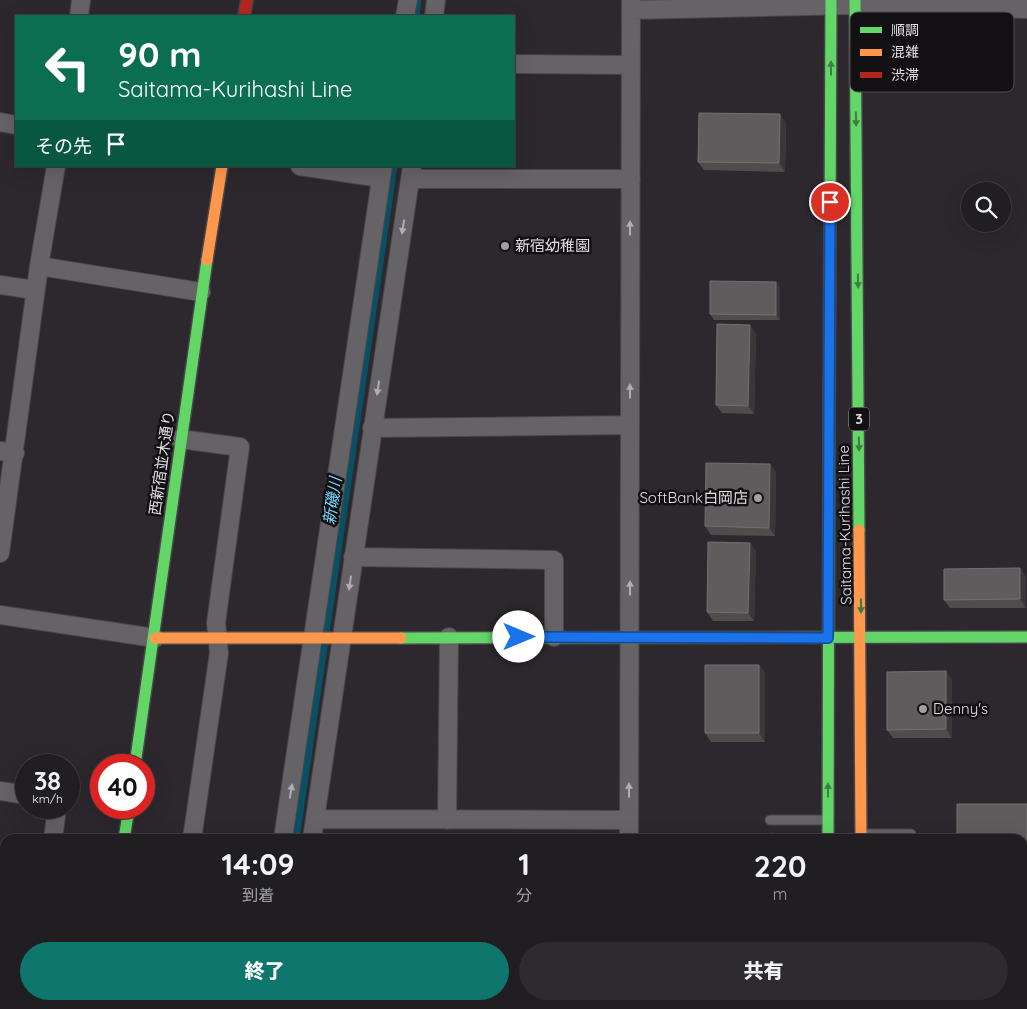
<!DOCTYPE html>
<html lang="ja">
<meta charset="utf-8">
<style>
:root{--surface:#211e22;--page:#2d2b2f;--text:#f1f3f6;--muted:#a2a2a5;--line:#3e3c40;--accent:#0f766e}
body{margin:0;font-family:Quicksand,"Noto Sans JP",sans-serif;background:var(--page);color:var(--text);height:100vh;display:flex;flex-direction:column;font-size:19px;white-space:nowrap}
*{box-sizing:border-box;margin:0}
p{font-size:16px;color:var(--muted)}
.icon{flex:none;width:28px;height:28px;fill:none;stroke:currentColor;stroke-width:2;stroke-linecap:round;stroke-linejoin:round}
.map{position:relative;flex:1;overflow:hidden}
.drawer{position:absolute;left:0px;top:834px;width:1028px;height:176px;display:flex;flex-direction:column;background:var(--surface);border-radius:15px 15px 0 0;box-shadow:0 5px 20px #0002,0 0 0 1px var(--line)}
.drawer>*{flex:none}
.banner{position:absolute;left:15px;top:15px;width:500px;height:152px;border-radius:0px;box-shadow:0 5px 20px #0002,0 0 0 1px var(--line);background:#0b6e4f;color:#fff;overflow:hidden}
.tools{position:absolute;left:961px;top:182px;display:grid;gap:10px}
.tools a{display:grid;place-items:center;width:50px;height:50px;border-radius:50%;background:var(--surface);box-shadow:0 5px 20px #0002,0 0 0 1px var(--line);font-size:25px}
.speed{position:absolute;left:15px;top:754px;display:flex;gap:10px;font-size:25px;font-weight:700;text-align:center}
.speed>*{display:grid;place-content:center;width:65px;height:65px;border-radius:50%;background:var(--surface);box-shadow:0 5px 20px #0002,0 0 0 1px var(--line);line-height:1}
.speed small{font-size:12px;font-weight:400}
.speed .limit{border:8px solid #d22;background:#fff;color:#111}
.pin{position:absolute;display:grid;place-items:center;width:42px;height:42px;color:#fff;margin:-21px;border:2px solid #fff;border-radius:50%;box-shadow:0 1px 5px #0007}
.me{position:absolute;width:55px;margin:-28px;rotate:90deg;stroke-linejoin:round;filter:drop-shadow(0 0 4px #0008)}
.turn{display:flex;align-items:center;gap:18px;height:105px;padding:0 20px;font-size:22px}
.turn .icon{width:65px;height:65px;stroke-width:2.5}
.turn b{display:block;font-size:35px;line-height:42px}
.then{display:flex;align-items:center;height:48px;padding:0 20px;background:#0003;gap:10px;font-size:19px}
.eta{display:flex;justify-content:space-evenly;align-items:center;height:85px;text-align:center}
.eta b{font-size:30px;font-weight:800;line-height:35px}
.button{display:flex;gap:10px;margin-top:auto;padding:10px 20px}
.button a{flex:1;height:58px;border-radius:30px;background:var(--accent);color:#fff;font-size:20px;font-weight:800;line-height:58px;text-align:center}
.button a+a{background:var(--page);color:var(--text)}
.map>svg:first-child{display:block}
</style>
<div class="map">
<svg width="1027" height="1009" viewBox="0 0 1027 1009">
<rect width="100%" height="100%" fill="#2c282d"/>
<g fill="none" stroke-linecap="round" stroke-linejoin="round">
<path stroke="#0a5065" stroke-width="7" d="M416,16l2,-16
M296,839l98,-673
M272,1009v-4"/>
<defs>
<path id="lane" d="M770,820h55
M864,834h47v5
M770,839l1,-1"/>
<path id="street" d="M631,10l224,-5 172,4
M79,16l2,-16
M405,16l3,-16
M434,16l2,-16
M514,64l117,1
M0,122l16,3
M300,166l81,12
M410,179h221
M39,266l162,26
M0,285l35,5
M372,428l258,-3
M180,439l60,8 -24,176 3,30 -27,186
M0,451l15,2
M0,553l39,-287 17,-100
M353,557l201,3v77
M0,615l155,23
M0,791l26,4
M315,819l314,1
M447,820l2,-183
M53,839l4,-31
M283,839l100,-673
M312,839l100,-673
M629,839l2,-839
M628,1005v4
M29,1009l1,-4
M258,1009l1,-4
M286,1009l1,-4"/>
<path id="fast" d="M855,0l4,530
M830,225l1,-225
M401,638l626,-1
M135,765l72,-505
M124,839l5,-31
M828,839l1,-395
M856,1005v4
M98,1009l1,-4"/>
<path id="slow" d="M207,260l15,-94
M859,530l2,309
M155,638h246
M828,1005v4"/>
<path id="jam" d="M244,16l3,-16
M829,444l1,-219"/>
</defs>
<use href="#lane" stroke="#49464a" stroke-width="11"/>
<use href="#street" stroke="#49464a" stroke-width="20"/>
<use href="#fast" stroke="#49464a" stroke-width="14"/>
<use href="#slow" stroke="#49464a" stroke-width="14"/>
<use href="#jam" stroke="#49464a" stroke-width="14"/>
<use href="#lane" stroke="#666367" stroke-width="9"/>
<use href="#street" stroke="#666367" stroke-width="18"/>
<use href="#fast" stroke="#63d668" stroke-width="11"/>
<use href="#slow" stroke="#ff974d" stroke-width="11"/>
<use href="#jam" stroke="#b3261e" stroke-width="11"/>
</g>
<path fill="#504c4c" d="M780,114l6,9 -1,49 -81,-2 -6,-8z
M776,282l4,6v32h-66l-4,-6z
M756,334l-2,80 -32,-1 -6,-8z
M770,464l6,8 -1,64 -64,-1 -6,-9z
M750,543l6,9 -2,69h-41l-6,-9z
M1020,568l6,9v31h-76l-6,-8z
M759,665l6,8v69h-54l-6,-9z
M946,671l6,9v58h-59l-6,-8z
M1027,804v112h-5v-77l-65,-4z"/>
<path fill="#3b3739" d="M780,114l6,9 -1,49 -6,-9z
M776,282l4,6v32l-4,-5z
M750,325l6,9 -2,80 -6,-8z
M770,464l6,8 -1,64 -6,-8z
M750,543l6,9 -2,69 -6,-8z
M1020,568l6,9v31l-6,-9z
M759,665l6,8v69l-6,-9z
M946,671l6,9v58l-6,-9z
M782,1005h7l-1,4h-6z"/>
<path fill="#605c5d" stroke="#747072" d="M699,113l81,1 -1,49 -81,-1z
M710,281l66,1v33l-66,-1z
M717,324l33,1 -2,81 -32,-1z
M706,463l64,1 -1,64 -64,-2z
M708,542l42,1 -2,70 -41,-1z
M1020,568v31l-76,1v-31z
M705,665h54v68h-54z
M946,671v58l-59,1v-58z
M957,804h70v100h-5v-65h-65z
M957,835v4h-28v-3z
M693,1005h89v4h-89z"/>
<defs><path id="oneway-solid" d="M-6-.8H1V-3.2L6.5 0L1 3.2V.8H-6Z" transform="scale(1.25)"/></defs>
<g fill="#3f7d42">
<use href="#oneway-solid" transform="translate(831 68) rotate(-90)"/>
<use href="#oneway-solid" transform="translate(856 119) rotate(89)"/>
<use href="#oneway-solid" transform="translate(858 281) rotate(89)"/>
<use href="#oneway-solid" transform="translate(859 444) rotate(89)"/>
<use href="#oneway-solid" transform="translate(861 606) rotate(90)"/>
<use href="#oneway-solid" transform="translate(828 790) rotate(-90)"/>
</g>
<g fill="#b0acb2">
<use href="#oneway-solid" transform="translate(403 227) rotate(99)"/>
<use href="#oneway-solid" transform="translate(630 228) rotate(-90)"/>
<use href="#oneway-solid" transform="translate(378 388) rotate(99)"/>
<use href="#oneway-solid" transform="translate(630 391) rotate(-90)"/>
<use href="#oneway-solid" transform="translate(350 583) rotate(98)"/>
<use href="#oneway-solid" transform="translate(630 588) rotate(-90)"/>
<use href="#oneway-solid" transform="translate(629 790) rotate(-90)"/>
<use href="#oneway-solid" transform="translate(291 791) rotate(-81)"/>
</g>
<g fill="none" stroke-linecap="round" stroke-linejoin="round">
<defs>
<path id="route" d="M519,637l309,1 2,-436"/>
</defs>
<use href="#route" stroke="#114b97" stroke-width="12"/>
<use href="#route" stroke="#1a73e8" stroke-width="9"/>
</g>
<g fill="#a29ea4" stroke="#131014" stroke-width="2">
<circle cx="505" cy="246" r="5"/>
<circle cx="758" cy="498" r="5"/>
<circle cx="923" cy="709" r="5"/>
</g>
<g text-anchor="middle" stroke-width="5" stroke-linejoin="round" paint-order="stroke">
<rect fill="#131014" stroke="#a4a0a6" stroke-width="1" x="849" y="407.5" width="20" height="23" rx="4"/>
<g font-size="14" font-weight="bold" fill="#e2dde4">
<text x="859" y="424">3</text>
</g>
<g font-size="15" fill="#e2dde4" stroke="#131014" text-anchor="start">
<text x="515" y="251">新宿幼稚園</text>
<text x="748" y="503" text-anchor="end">SoftBank白岡店</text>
<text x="933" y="714">Denny's</text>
</g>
<g font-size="15" fill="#e2dde4" stroke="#131014">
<text transform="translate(162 463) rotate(-82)" y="5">西新宿並木通り</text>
<text transform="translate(845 525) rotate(-91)" y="5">Saitama-Kurihashi Line</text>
</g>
<g font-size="16" font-style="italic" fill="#77d9ff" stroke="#131014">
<text transform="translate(332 501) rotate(-82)" y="6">新磯川</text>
</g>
</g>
<rect x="850" y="12" width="164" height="80" rx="8" fill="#131014" stroke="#514e52" stroke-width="1"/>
<rect x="860" y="27" width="22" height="6" fill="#63d668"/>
<rect x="860" y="49" width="22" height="7" fill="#ff974d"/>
<rect x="860" y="72" width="22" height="6" fill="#b3261e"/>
<g font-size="14" fill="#e2dde4">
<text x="891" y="35">順調</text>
<text x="891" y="57">混雑</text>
<text x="891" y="80">渋滞</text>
</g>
</svg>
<div class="tools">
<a><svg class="icon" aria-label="search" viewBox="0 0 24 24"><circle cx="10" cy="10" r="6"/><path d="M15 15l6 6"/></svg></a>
</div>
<div class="speed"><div>38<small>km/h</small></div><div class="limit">40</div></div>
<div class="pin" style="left:830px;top:202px;background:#d93025"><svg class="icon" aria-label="arrive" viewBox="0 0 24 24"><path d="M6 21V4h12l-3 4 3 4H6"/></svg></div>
<svg class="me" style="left:519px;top:637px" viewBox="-20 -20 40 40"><circle r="19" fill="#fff"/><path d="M0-13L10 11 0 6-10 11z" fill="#1a73e8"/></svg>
<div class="banner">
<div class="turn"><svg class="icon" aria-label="left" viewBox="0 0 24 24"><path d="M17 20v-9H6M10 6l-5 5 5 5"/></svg><div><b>90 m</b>Saitama-Kurihashi Line</div></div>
<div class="then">その先<svg class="icon" aria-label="arrive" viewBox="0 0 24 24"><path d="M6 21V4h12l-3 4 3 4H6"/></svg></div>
</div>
<section class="drawer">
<div class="eta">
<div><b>14:09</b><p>到着</p></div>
<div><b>1</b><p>分</p></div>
<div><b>220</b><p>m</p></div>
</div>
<div class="button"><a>終了</a><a>共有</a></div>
</section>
</div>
